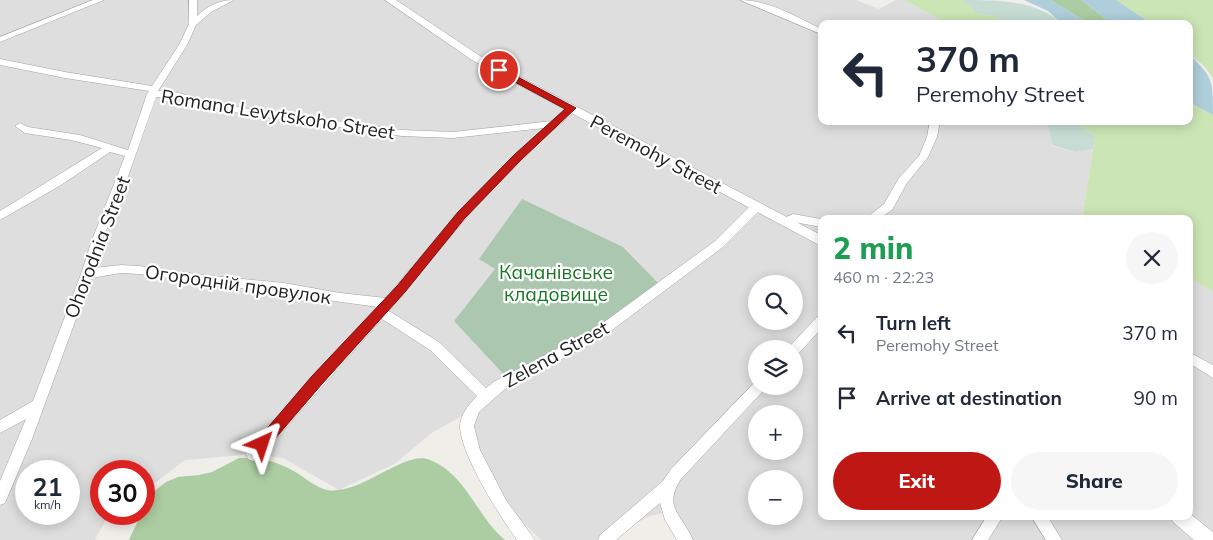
<!DOCTYPE html>
<meta charset="utf-8">
<style>
:root{--surface:#fff;--page:#f6f6f7;--text:#1f2937;--muted:#747a83;--accent:#bf1713}
body{margin:0;font-family:Mulish,sans-serif;background:var(--page);color:var(--text);height:100vh;display:flex;flex-direction:column;font-size:19px;white-space:nowrap}
*{box-sizing:border-box;margin:0}
p{font-size:16px;color:var(--muted)}
.icon{flex:none;width:28px;height:28px;fill:none;stroke:currentColor;stroke-width:2;stroke-linecap:round;stroke-linejoin:round}
.map{position:relative;flex:1;overflow:hidden}
.details{position:absolute;left:818px;top:215px;width:375px;height:305px;display:flex;flex-direction:column;background:var(--surface);border-radius:10px;box-shadow:0 2px 12px #0003}
.details>*{flex:none}
.guide{position:absolute;left:818px;top:20px;width:375px;height:105px;border-radius:10px;box-shadow:0 2px 12px #0003;background:#fff;color:var(--text);overflow:hidden}
.fabs{position:absolute;left:748px;top:275px;display:grid;gap:10px}
.fabs a{display:grid;place-items:center;width:55px;height:55px;border-radius:50%;background:var(--surface);box-shadow:0 2px 12px #0003;font-size:25px}
.speed{position:absolute;left:15px;top:460px;display:flex;gap:10px;font-size:25px;font-weight:700;text-align:center}
.speed>*{display:grid;place-content:center;width:65px;height:65px;border-radius:50%;background:var(--surface);box-shadow:0 2px 12px #0003;line-height:1}
.speed small{font-size:12px;font-weight:400}
.speed .limit{border:8px solid #d22;background:#fff;color:#111}
.pin{position:absolute;display:grid;place-items:center;width:42px;height:42px;color:#fff;margin:-21px;border:2px solid #fff;border-radius:50%;box-shadow:0 1px 5px #0007}
.me{position:absolute;width:55px;margin:-28px;rotate:42deg;stroke-linejoin:round;filter:drop-shadow(0 0 4px #0008)}
.turn{display:flex;align-items:center;gap:18px;height:105px;padding:0 15px;font-size:22px}
.turn .icon{width:65px;height:65px;stroke-width:2.5}
.turn b{display:block;font-size:35px;line-height:42px}
.round{display:grid;place-items:center;flex:none;width:52px;height:52px;border-radius:26px;background:var(--page)}
.summary{display:flex;align-items:center;justify-content:space-between;height:85px;padding:0 15px}
h1{font-size:30px;font-weight:800;line-height:38px;color:#1e9e55}
.primary-button{display:flex;gap:10px;margin-top:auto;padding:10px 15px}
.primary-button a{flex:1;height:58px;border-radius:30px;background:var(--accent);color:#fff;font-size:20px;font-weight:800;line-height:58px;text-align:center}
.primary-button a+a{background:var(--page);color:var(--text)}
ul{padding:0;list-style:none}
li{display:flex;align-items:center;gap:15px;height:65px;padding:0 15px}
li div{flex:1}
li b{display:block;font-size:19px}
li em{font-style:normal}
.map>svg:first-child{display:block}
</style>
<div class="map">
<svg width="1213" height="540" viewBox="0 0 1213 540">
<rect width="100%" height="100%" fill="#f0eee8"/>
<path fill="#dfdede" fill-rule="evenodd" d="M0,0h856l23,9 17,-9h8l45,24h-128v97h226l5,25 23,6 18,-3 -11,70h-261v297h368v-239l24,13v250h-527l-18,-28 -18,4 -46,24h-63l-53,-52 -24,-73 -34,19 -34,29 -57,27 -56,-32 -30,-4 -68,6 -41,31v-20h-43v43h13l-9,7 -10,19h-95zM756,284h38v37h-38zM756,349h38v37h-38zM756,414h38v37h-38zM26,471h43v43h-43zM756,479h38v37h-38z"/>
<path fill="#cbe5b4" d="M904,0h58l16,14 16,2 11,8h-56z
M1116,0h97v78l-10,-13 -14,-11v-30h-37z
M1189,102l24,13v176l-24,-13v-59h-107l13,-82 -20,-16h114z"/>
<path fill="#accca1" d="M1051,0h30l32,24h-24z
M239,458c21,-1 40,4 58,15 9,6 19,14 30,17 34,6 78,-41 103,-30 37,15 46,56 75,80h-376l12,-26h3v-7l8,-14 14,-11 12,-5 21,-2 13,-3z"/>
<path fill="#c7ddd3" d="M962,0c35,0 75,0 100,24h-57l-11,-8 -16,-2z
M1047,121h28l20,16 -2,12 -18,3 -23,-7z"/>
<path fill="#acc7b0" d="M522,199l101,48 36,37 -71,52 -81,42 -53,-57 41,-52 -16,-10z"/>
<path fill="#adceda" d="M1024,0h27l38,24h-27l-14,-13z
M1081,0h35l36,24h-39z
M1189,54c24,24 24,25 24,61l-24,-13z"/>
<g fill="none" stroke-linecap="round" stroke-linejoin="round">
<defs>
<path id="minor" d="M93,0h11l-104,42v-5z
M189,0h8v16c11,-10 22,-16 37,-16l-23,12 -15,13 -9,20 -29,46h11l74,17 159,22 51,2 99,-11 17,-14h6v4l-55,48 -54,59 -77,93 50,31 47,46 9,-7 97,-50 123,-90 37,-37h8l1,3 -1,3 -37,37 -123,92 -95,50 -26,23 -5,14 6,24 26,50 29,40h-18l-1,-2c-17,-22 -55,-84 -56,-111 0,-12 9,-23 17,-31l-47,-46 -48,-31 -124,140 -5,2 -5,-2 -2,-5 2,-5 130,-142 -239,-33 -18,-1 -30,5 -59,161 -27,64 -5,2v-24l26,-62 -26,14v-13l33,-19 48,-127 11,-34 33,-84 -15,-4 -49,33 -61,35v-9l102,-63 -31,-8 -46,-7 -10,-7 5,-3 8,4 52,8 48,15 19,-56 2,-3 -84,-13 -65,-13v-6l65,13 87,14 27,-41 10,-21zM156,97h13l74,17 159,22 51,2 91,-10 -30,27 -56,57 -72,86 -46,-5 -56,-10 -73,-7 -72,-10 -18,-1 -27,3 8,-28 23,-55z
M740,0c28,0 57,17 81,29v5z
M930,121h10l-3,16 -9,20 -21,26 -15,27 -14,9h-13l19,-15 15,-26 20,-22 8,-19z
M793,214l28,5v8l-27,-5 -8,4 -4,-1 -1,-3 1,-3z
M821,316v13l-23,25 -4,1v-6h-6l2,-3 27,-29z
M1189,352l24,13v13l-24,-15z
M756,381v5h9l-1,4 -83,89c-19,28 2,37 12,61h-16l-12,-20 -5,-17 -44,37h-18l2,-5 63,-54 8,-12z
M987,516h16l-15,24h-16z
M1031,516h16l15,24h-16z"/>
<path id="tertiary" d="M385,0h11l84,56 341,179v11l-349,-186z
M1189,513l24,19v8h-19l-21,-18 -3,-6h19z"/>
</defs>
<use href="#minor" stroke="#a2a2a2" stroke-width="1"/>
<use href="#tertiary" stroke="#a2a2a2" stroke-width="1"/>
<use href="#minor" fill="#fff" fill-rule="evenodd"/>
<use href="#tertiary" fill="#fff" fill-rule="evenodd"/>
</g>
<path fill="#bf1713" stroke="#7c0f0c" d="M499,67l77,41 -55,52 -56,58 -60,74 -83,92 -55,64 -5,2 -4,-2 -2,-4 2,-5 54,-63 85,-90 61,-74 56,-57 51,-46 -69,-37 -2,-2z"/>
<g text-anchor="middle" stroke-width="4.5" stroke-linejoin="round" paint-order="stroke">
<g font-size="19" fill="#212121" stroke="#fff">
<text transform="translate(278 114) rotate(9)" y="7">Romana Levytskoho Street</text>
<text transform="translate(656 154) rotate(28)" y="7">Peremohy Street</text>
<text transform="translate(97 247) rotate(-69)" y="7">Ohorodnia Street</text>
<text transform="translate(238 284) rotate(8)" y="7">Огородній провулок</text>
<text transform="translate(556 354) rotate(-29)" y="7">Zelena Street</text>
</g>
<g font-size="19" fill="#167721" stroke="#fff">
<text x="556" y="279">Качанівське<tspan x="556" dy="22">кладовище</tspan></text>
</g>
</g>
</svg>
<div class="fabs">
<a><svg class="icon" aria-label="search" viewBox="0 0 24 24"><circle cx="10" cy="10" r="6"/><path d="M15 15l6 6"/></svg></a>
<a><svg class="icon" aria-label="layers" viewBox="0 0 24 24"><path d="M12 4l9 5-9 5-9-5zM3 14l9 5 9-5"/></svg></a>
<a>+</a>
<a>−</a>
</div>
<div class="speed"><div>21<small>km/h</small></div><div class="limit">30</div></div>
<div class="pin" style="left:499px;top:70px;background:#d93025"><svg class="icon" aria-label="arrive" viewBox="0 0 24 24"><path d="M6 21V4h12l-3 4 3 4H6"/></svg></div>
<svg class="me" style="left:262px;top:444px" viewBox="-20 -20 40 40"><path d="M0-17L14 15 0 8-14 15z" fill="#bf1713" stroke="#fff" stroke-width="4"/></svg>
<div class="guide">
<div class="turn"><svg class="icon" aria-label="left" viewBox="0 0 24 24"><path d="M17 20v-9H6M10 6l-5 5 5 5"/></svg><div><b>370 m</b>Peremohy Street</div></div>
</div>
<section class="details">
<div class="summary"><div><h1>2 min</h1><p>460 m · 22:23</p></div><a class="round"><svg class="icon" aria-label="close" viewBox="0 0 24 24"><path d="M6 6l12 12M18 6L6 18"/></svg></a></div>
<ul>
<li><svg class="icon" aria-label="left" viewBox="0 0 24 24"><path d="M17 20v-9H6M10 6l-5 5 5 5"/></svg><div><b>Turn left</b><p>Peremohy Street</p></div><em>370 m</em></li>
<li><svg class="icon" aria-label="arrive" viewBox="0 0 24 24"><path d="M6 21V4h12l-3 4 3 4H6"/></svg><div><b>Arrive at destination</b></div><em>90 m</em></li>
</ul>
<div class="primary-button"><a>Exit</a><a>Share</a></div>
</section>
</div>
